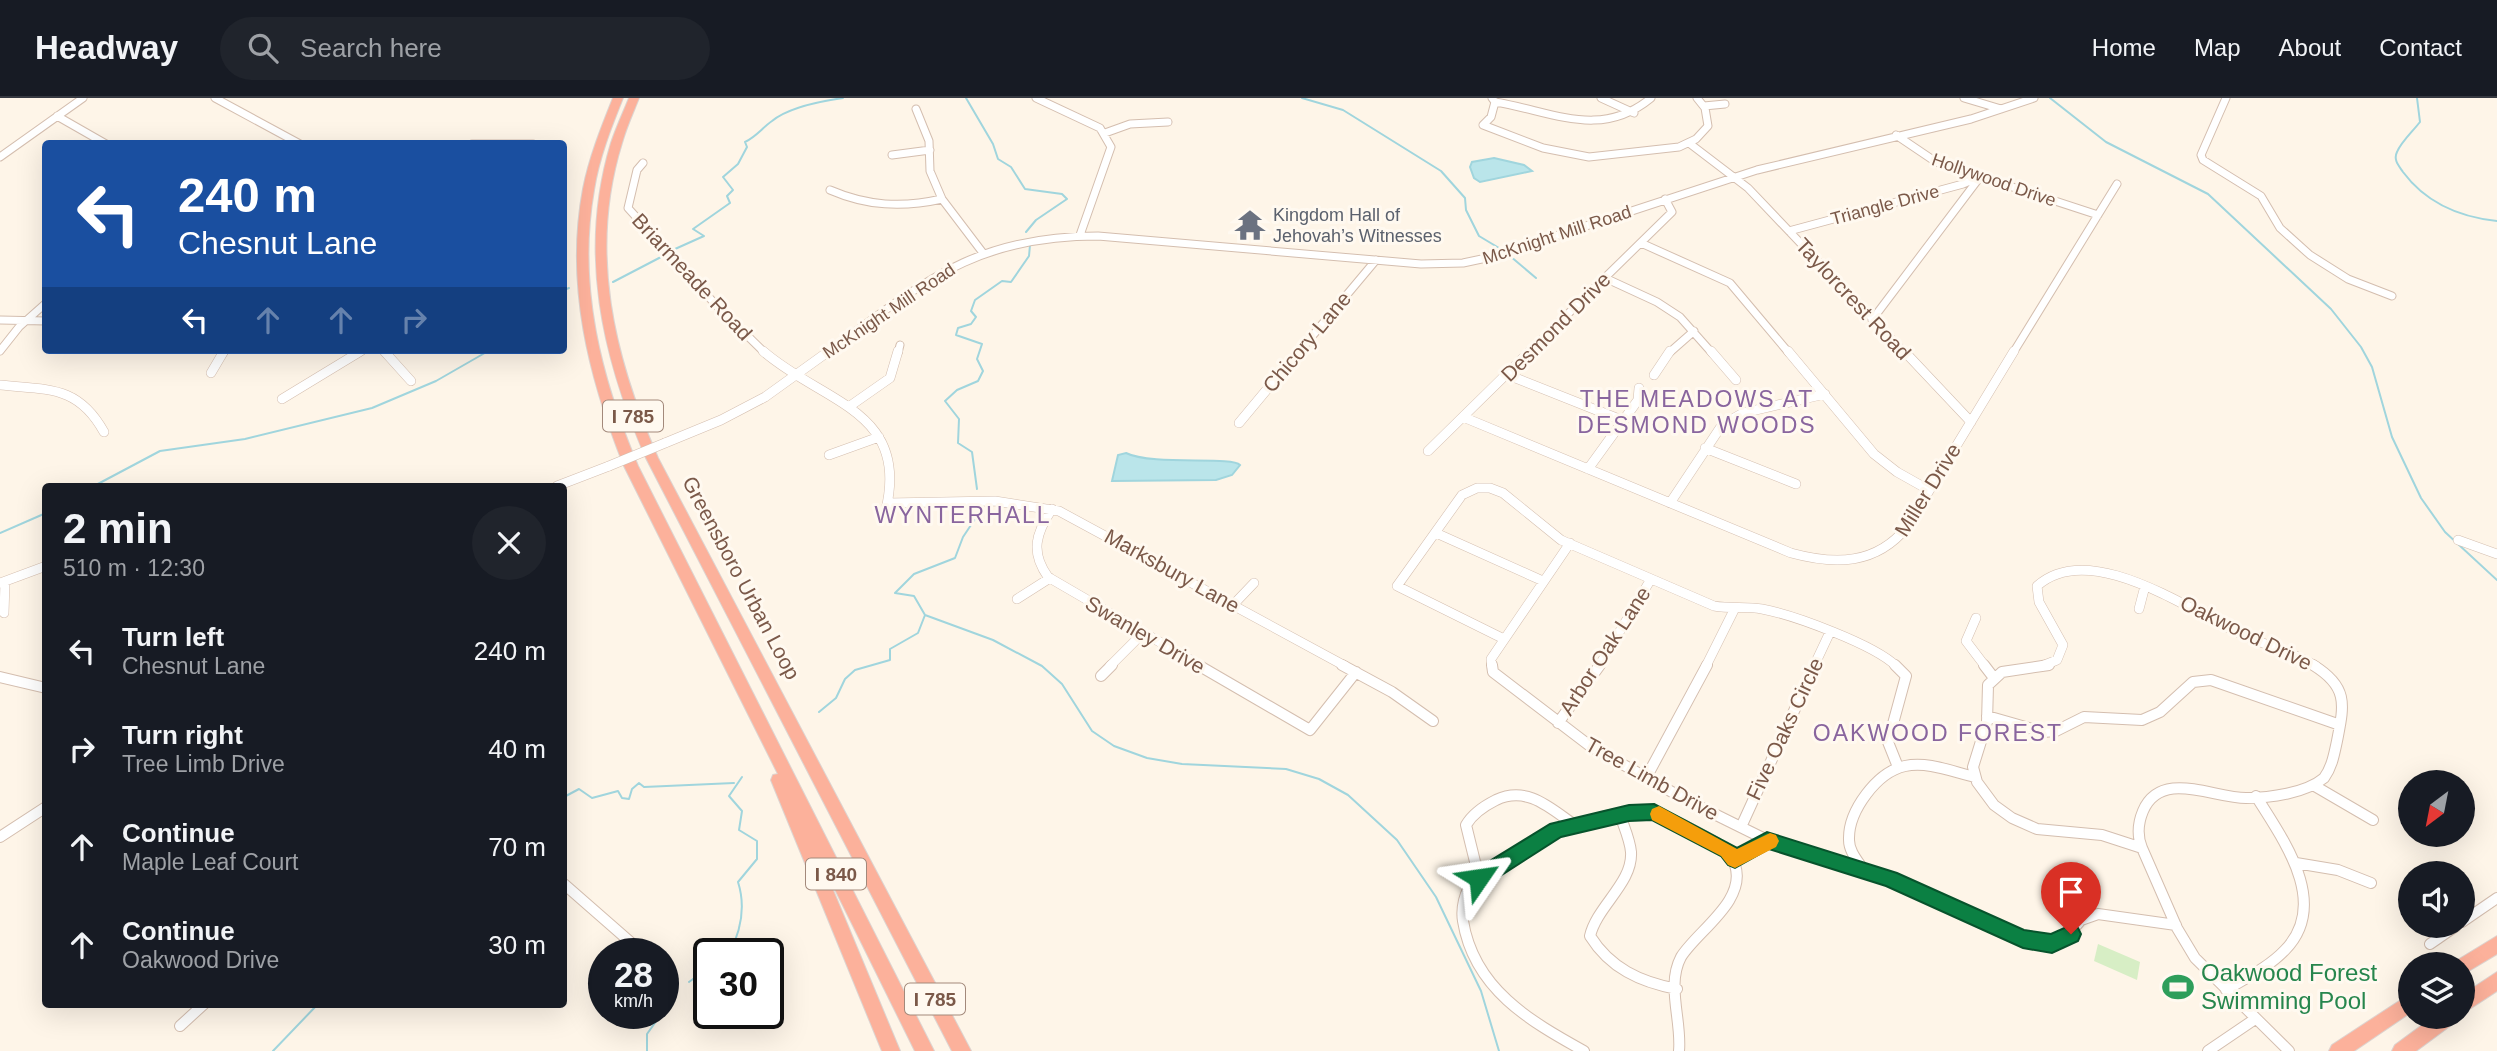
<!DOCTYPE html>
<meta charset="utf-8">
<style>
:root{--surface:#171b24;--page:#20242c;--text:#f1f3f6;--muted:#9ea1a6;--line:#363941}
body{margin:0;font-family:Helvetica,sans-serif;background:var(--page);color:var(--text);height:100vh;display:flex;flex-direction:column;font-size:26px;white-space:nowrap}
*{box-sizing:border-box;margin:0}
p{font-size:23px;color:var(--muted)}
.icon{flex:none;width:38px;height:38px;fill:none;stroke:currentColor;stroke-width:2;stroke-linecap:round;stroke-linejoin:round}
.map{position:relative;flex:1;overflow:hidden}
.drawer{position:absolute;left:42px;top:385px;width:525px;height:525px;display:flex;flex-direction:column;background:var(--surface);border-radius:7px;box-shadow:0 7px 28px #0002}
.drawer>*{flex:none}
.hud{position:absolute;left:42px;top:42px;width:525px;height:214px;border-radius:7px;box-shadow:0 7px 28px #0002;background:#1a4fa0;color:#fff;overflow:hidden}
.needle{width:46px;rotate:212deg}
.tools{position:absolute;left:2398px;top:672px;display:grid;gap:14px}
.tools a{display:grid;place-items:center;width:77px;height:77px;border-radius:50%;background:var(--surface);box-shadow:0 7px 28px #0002;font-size:35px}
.speed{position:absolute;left:588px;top:840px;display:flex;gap:14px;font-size:35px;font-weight:700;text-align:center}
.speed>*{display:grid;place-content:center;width:91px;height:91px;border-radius:50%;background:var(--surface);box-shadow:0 7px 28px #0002;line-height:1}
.speed small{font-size:18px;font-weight:400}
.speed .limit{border:4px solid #111;border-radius:10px;background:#fff;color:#111}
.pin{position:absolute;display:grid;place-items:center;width:60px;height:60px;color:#fff;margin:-72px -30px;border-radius:50% 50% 50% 0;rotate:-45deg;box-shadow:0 0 7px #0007}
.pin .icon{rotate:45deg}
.me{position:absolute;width:77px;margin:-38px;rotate:58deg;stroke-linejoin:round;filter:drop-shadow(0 0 5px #0008)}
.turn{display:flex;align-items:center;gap:24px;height:147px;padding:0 21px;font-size:32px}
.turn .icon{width:91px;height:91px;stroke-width:2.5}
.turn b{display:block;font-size:49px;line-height:60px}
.lanes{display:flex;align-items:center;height:66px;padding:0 21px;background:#0003;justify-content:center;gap:35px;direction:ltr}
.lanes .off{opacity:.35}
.round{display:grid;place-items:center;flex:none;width:74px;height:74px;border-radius:37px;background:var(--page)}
.headline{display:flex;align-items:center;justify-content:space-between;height:119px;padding:0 21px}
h1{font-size:42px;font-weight:600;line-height:52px}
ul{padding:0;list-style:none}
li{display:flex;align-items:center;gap:21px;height:98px;padding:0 21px}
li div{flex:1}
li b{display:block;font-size:26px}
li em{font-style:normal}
header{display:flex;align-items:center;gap:42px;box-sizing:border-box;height:98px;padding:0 35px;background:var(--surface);border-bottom:2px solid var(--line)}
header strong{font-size:33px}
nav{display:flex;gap:38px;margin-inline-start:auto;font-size:24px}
.search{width:490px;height:63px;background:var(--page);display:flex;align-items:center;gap:18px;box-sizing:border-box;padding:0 24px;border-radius:38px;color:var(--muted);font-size:26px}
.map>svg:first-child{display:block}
</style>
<header>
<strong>Headway</strong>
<div class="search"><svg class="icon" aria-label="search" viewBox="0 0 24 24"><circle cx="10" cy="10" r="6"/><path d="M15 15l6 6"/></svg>Search here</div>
<nav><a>Home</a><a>Map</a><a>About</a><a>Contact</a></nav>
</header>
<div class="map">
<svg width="2497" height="953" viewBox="0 0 2497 953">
<rect width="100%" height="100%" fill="#fef5e8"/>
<path fill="#d7eec5" d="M2098,846l42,18 -3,18 -43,-19z"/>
<path fill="#bae5ea" stroke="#a0d5dd" stroke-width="2" d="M1494,60l30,7 8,6 -52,11 -6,-4 -4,-11 2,-5z
M1126,355c26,13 105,3 114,12l-8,10 -16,5 -104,1 6,-26z"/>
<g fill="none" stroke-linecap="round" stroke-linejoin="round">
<path stroke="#a0d5dd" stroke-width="2" d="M966,0l27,46 5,15 13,8 14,22 37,5 5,5 -31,21 -10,12
M1302,0l41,12 98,61 24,27 1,12 13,26 20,12
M2050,0l56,44 102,52 123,115 30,38 11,20 20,70 29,61 24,34 52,48
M2417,0l3,24c-7,9 -19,20 -23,30 -4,8 2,14 6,20 23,31 56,45 94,49
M675,151l29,-13 -11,-7 37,-26 -3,-7 6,-6 -10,-13 15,-13 9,-17 -2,-5c12,-6 17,-14 27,-21 17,-14 50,-20 71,-23
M1510,158l26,22
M613,184l48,-25
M564,192l5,-2
M94,388l66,-35 85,-12 127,-31 64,-27 54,-31
M977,391l-5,-37 -14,-9 1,-24 -14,-18 12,-11 21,-9 5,-10 -6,-12 5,-15 -26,-9 2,-7 13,-4 5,-7 -5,-6 4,-11 27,-19 9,1 18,-26 1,-11
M981,412l-18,27 -8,21 -41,16 -19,19 19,3 11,19 68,25 49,26 20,18 30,47 22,15 33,12 35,6 104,5 33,10 29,16 49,45 39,57 45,94 18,60
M0,435l46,-20
M819,614l17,-14 9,-19 10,-9 35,-10v-11l28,-16 7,-18
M564,699l15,-8 13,9 26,-7 4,7 7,1 3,-10 7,-6 5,4 90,-4
M729,856c12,-23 17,-47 9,-72l19,-23v-18l-18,-11 3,-19 -13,-15 13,-19
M689,884l20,-15
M663,913l11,-16
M273,953l45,-47
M647,953v-17l15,-21"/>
<defs>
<path id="minor-far2" d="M215,0l85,46
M1036,0l64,30 11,19 -31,88
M1492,0l3,4 -4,15 -8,8 60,23 46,9 90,-10 17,-8 12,-13 -3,-18 -8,-10
M1601,0l33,15
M1964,0l37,11
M2226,0l-25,57 2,5 58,36 19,32 30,27 38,24 44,17
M1495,4c57,9 105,38 156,-4
M1704,8l21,-2
M916,11l13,32 1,30 12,28 41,54
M57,18l49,28
M1105,35l25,-9 38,-2
M1896,37l40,27 162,53
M1689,45l59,45 157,165
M472,46h61
M892,57l38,-5
M0,59l83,-59
M643,65l-6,7 -9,38 88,97 49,48
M830,92c37,16 72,18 112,9
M1789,133l174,-47 18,-8
M1641,145l89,40 59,70
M1605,180l52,24 23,15 32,36
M0,222l46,1
M1872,222l108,-143
M383,252l3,3
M0,253l19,-24 27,-24
M223,255l2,-3
M358,255l5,-3
M826,255c96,-69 147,-117 272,-117l323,28 42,-1 28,-6 266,-87 214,-51 63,-21
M898,255l2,-8
M1298,255l78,-93
M1528,255l144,-141 -7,-13
M1669,255l25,-22
M2013,255l104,-169"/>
<path id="minor-far1" d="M384,253l27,30
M763,253c59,52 149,59 122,162
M1711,253l25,29
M1788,253l86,103 23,18 32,18
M1904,253l67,71
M211,275l13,-22
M1508,277l116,46
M1654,277l16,-24
M0,287c48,5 78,0 104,47
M282,301l79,-48
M850,308l40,-28 8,-27
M1463,319l328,136c44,12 85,12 116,-26l107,-176
M1239,325l60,-72
M665,345l56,-23 44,-23 64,-46
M1705,350l91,36
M1428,353l102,-100
M829,357l50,-18
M1588,371l50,-69 1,-12
M557,388l52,-20
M888,405l107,-2 64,10 286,155
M1670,405l52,-78 21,-12 82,-19
M1052,411c-16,24 -22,43 -4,68l153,89
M1436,435l107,48
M2458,442l39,14
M0,485l46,-17
M1017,501l33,-21
M1233,507l21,-22
M2139,511l6,-23
M4,515l1,-31
M1976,520l-10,23 19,25
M1504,541l-107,-53 65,-91 15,-7h13l13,5 58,47 153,66c17,3 33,0 48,3 32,6 113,36 134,57
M1110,568l32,-32
M1492,568l-1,-7 79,-116
M1599,568l52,-87
M1706,568l28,-56
M1814,568l16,-34
M2042,568l15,-6 6,-15 -24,-43 -2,-16c52,-47 150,23 200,46 26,13 54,19 79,34"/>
<path id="minor" d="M1198,567l112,65 46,-58
M1342,567l50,27 41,29
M1492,567l1,7 97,74 98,55 87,43 88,25
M1895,567l11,11 -18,66 10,25
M1984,567l10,13
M2049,567l-47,7 -14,13 -1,37 -14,45 4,15 17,23 18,13 25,11 65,6 40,13
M1101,578l11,-11
M0,579l46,11
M1987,618l56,16 13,-1 28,-14 58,3 18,-8 33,-30 18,-2 129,45
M1558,625l42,-58
M1975,679c-22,-5 -47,-16 -70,-11 -28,6 -57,45 -56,74 0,11 8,20 14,29l175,74 26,-3 17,-20 17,-6 78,11
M1646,680l61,-113
M2313,687l60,35
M1620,717c4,12 10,25 11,37 2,31 -34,54 -41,84 20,32 50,46 87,53
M1741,729l74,-162
M0,739l46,-30
M2142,750l35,80 18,30 94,93
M2142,750c-5,-12 -4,-25 1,-37 18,-42 70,-13 103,-13 24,0 60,-5 78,-20 8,-11 10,-23 13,-37 7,-36 12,-54 -24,-76
M1735,761l32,-19
M2296,765l42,7 33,13
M1479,780l-13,-53c7,-12 18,-19 30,-25 32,-15 55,9 80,26
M564,786l80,70
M2462,824l35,-24
M2430,846l26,-18
M663,865l4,1
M2226,892c20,-12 43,-23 59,-40 46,-47 -3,-112 -29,-154
M180,928l24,-22
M1584,953c-54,-30 -110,-62 -121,-130 -2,-12 1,-30 11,-39 16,-14 39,-25 58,-36 28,-18 87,-39 121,-34 10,2 68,31 75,39 2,3 6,10 7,14 12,36 -38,66 -54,92 -15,28 1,64 -2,94
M2208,953l47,-32"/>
<path id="highway" d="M613,0h10c-12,30 -24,60 -29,92 -17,96 7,188 44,276l296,585h-19l-95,-192 80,192h-18l-111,-271 2,-5 5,-1 -154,-308c-35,-88 -59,-181 -41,-277 6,-31 18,-61 30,-91z
M629,0h10c-6,15 -13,30 -17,45 -34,109 -8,214 36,315l313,593h-19l-306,-593c-44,-102 -68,-206 -35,-315 5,-15 12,-30 18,-45z
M2497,838v18l-35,21v-11h-8l2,-3z
M2497,874v19l-35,23v-19z
M2410,896v19l-56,38h-25l3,-6z
M2433,919h24l-3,6 -38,28h-24l3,-6z"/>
</defs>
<use href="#minor-far2" stroke="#d4beaf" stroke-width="9"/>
<use href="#minor-far1" stroke="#d4beaf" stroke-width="10"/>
<use href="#minor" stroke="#d4beaf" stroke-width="12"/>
<use href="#highway" stroke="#ddd4d0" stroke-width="2"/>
<use href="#minor-far2" stroke="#fff" stroke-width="7"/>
<use href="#minor-far1" stroke="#fff" stroke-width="9"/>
<use href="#minor" stroke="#fff" stroke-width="10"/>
<use href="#highway" fill="#fcb19b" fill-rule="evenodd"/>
<defs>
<path id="minor-bridge" d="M609,368l56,-23"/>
</defs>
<use href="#minor-bridge" stroke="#d4beaf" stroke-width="10" stroke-linecap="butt"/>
<use href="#minor-bridge" stroke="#fff" stroke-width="9"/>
</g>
<path fill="#0b8043" stroke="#07532c" stroke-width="2" d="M1654,706l83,44 30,-16 130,41 127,57 27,4 20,-9 7,3 3,6 -3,7 -26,12 -29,-5 -137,-62 -117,-37 -34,19 -7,-3 -7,-9 -69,-36 -23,1 -68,16 -75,48 -7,2 -7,-2 -2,-7 2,-6 78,-48 79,-19z"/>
<path fill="#f59e0b" d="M1659,708l78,43 33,-16 6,2 3,6 -3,6 -41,21 -7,-3 -7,-9 -69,-36 -2,-6 2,-5z"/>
<defs>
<symbol id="temple-bare" viewBox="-9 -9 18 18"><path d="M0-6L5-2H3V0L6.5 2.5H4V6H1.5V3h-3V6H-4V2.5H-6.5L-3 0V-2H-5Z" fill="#6b7280" stroke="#fff9f0" stroke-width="2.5" paint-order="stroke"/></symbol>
<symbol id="stadium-bare" viewBox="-9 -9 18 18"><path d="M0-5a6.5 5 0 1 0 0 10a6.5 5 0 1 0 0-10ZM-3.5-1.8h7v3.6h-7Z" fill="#2e9e5b" stroke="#fff9f0" stroke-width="2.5" paint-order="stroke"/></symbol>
</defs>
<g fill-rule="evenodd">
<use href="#temple-bare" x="1228" y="105" width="44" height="44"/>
<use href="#stadium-bare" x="2156" y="867" width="44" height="44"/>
</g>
<g text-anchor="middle" stroke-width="6" stroke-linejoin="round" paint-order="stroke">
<g font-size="18" fill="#7b5949" stroke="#fff9f0">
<text transform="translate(1994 82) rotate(19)" y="6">Hollywood Drive</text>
<text transform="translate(1885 107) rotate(-15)" y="6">Triangle Drive</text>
<text transform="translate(1557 137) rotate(-18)" y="6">McKnight Mill Road</text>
<text transform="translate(889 213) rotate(-34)" y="6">McKnight Mill Road</text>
</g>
<g font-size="18" fill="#5b616d" stroke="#fff9f0" text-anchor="start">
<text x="1273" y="123">Kingdom Hall of<tspan x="1273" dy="21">Jehovah’s Witnesses</tspan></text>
</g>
<g fill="#fff9f0" stroke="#a3897b" stroke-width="2">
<rect x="603" y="302.5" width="60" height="31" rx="5"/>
<rect x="806" y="760.5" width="60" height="31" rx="5"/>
<rect x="905" y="885.5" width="60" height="31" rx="5"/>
</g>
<g font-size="19" font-weight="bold" fill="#7b5949">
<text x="633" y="325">I 785</text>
<text x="836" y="783">I 840</text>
<text x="935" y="908">I 785</text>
</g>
<g font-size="21" fill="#7b5949" stroke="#fff9f0">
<text transform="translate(692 179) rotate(47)" y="7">Briarmeade Road</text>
<text transform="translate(1853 201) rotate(47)" y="7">Taylorcrest Road</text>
<text transform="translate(1556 229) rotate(-45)" y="7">Desmond Drive</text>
<text transform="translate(1307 244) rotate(-50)" y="7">Chicory Lane</text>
<text transform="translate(1928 392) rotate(-58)" y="7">Miller Drive</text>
<text transform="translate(1172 473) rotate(29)" y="7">Marksbury Lane</text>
<text transform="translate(741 480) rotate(62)" y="7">Greensboro Urban Loop</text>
<text transform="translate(2246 535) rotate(26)" y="7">Oakwood Drive</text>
<text transform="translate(1145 537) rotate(30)" y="7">Swanley Drive</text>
<text transform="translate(1605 553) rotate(-57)" y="7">Arbor Oak Lane</text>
<text transform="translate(1785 631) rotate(-65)" y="7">Five Oaks Circle</text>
<text transform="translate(1652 681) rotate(29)" y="7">Tree Limb Drive</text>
</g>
<g font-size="23" letter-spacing="2" fill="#89659e" stroke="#fff9f0">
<text x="1697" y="309">THE MEADOWS AT<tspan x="1697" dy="26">DESMOND WOODS</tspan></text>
<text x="963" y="425">WYNTERHALL</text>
<text x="1938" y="643">OAKWOOD FOREST</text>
</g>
<g font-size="24" fill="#27864d" stroke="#fff9f0" text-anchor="start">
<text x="2201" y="883">Oakwood Forest<tspan x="2201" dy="28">Swimming Pool</tspan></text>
</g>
</g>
</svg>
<div class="tools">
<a><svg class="needle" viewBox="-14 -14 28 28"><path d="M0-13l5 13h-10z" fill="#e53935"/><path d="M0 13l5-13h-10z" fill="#9ea1a6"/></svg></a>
<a><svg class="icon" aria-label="sound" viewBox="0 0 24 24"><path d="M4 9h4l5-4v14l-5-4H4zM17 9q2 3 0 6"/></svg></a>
<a><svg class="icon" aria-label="layers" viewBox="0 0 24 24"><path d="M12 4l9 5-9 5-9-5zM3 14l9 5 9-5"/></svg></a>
</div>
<div class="speed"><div>28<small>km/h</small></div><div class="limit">30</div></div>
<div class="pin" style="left:2071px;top:836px;background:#d93025"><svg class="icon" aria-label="arrive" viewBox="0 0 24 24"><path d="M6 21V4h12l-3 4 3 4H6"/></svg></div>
<svg class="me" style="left:1479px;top:780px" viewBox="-20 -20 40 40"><path d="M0-17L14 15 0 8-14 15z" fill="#0b8043" stroke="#fff" stroke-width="4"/></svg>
<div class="hud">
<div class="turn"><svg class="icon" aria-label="left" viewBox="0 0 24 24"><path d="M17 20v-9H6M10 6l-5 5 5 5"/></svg><div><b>240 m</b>Chesnut Lane</div></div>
<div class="lanes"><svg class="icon" aria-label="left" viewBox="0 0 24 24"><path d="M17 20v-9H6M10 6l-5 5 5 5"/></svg><svg class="icon off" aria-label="ahead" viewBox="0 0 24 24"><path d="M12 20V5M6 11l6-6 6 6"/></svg><svg class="icon off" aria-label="ahead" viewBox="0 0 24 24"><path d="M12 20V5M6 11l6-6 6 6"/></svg><svg class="icon off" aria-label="right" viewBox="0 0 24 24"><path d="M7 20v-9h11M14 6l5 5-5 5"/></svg></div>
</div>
<section class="drawer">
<div class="headline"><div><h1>2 min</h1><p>510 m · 12:30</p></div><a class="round"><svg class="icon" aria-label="close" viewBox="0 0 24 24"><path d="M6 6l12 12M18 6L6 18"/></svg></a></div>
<ul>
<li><svg class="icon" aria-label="left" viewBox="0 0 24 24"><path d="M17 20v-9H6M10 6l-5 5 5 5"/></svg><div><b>Turn left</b><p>Chesnut Lane</p></div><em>240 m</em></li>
<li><svg class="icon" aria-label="right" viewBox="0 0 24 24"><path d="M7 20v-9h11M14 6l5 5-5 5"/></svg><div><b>Turn right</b><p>Tree Limb Drive</p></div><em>40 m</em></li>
<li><svg class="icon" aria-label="ahead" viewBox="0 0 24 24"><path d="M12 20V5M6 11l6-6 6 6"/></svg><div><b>Continue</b><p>Maple Leaf Court</p></div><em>70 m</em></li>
<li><svg class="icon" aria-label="ahead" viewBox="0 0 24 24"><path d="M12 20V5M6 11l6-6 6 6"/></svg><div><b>Continue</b><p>Oakwood Drive</p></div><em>30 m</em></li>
</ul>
</section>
</div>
